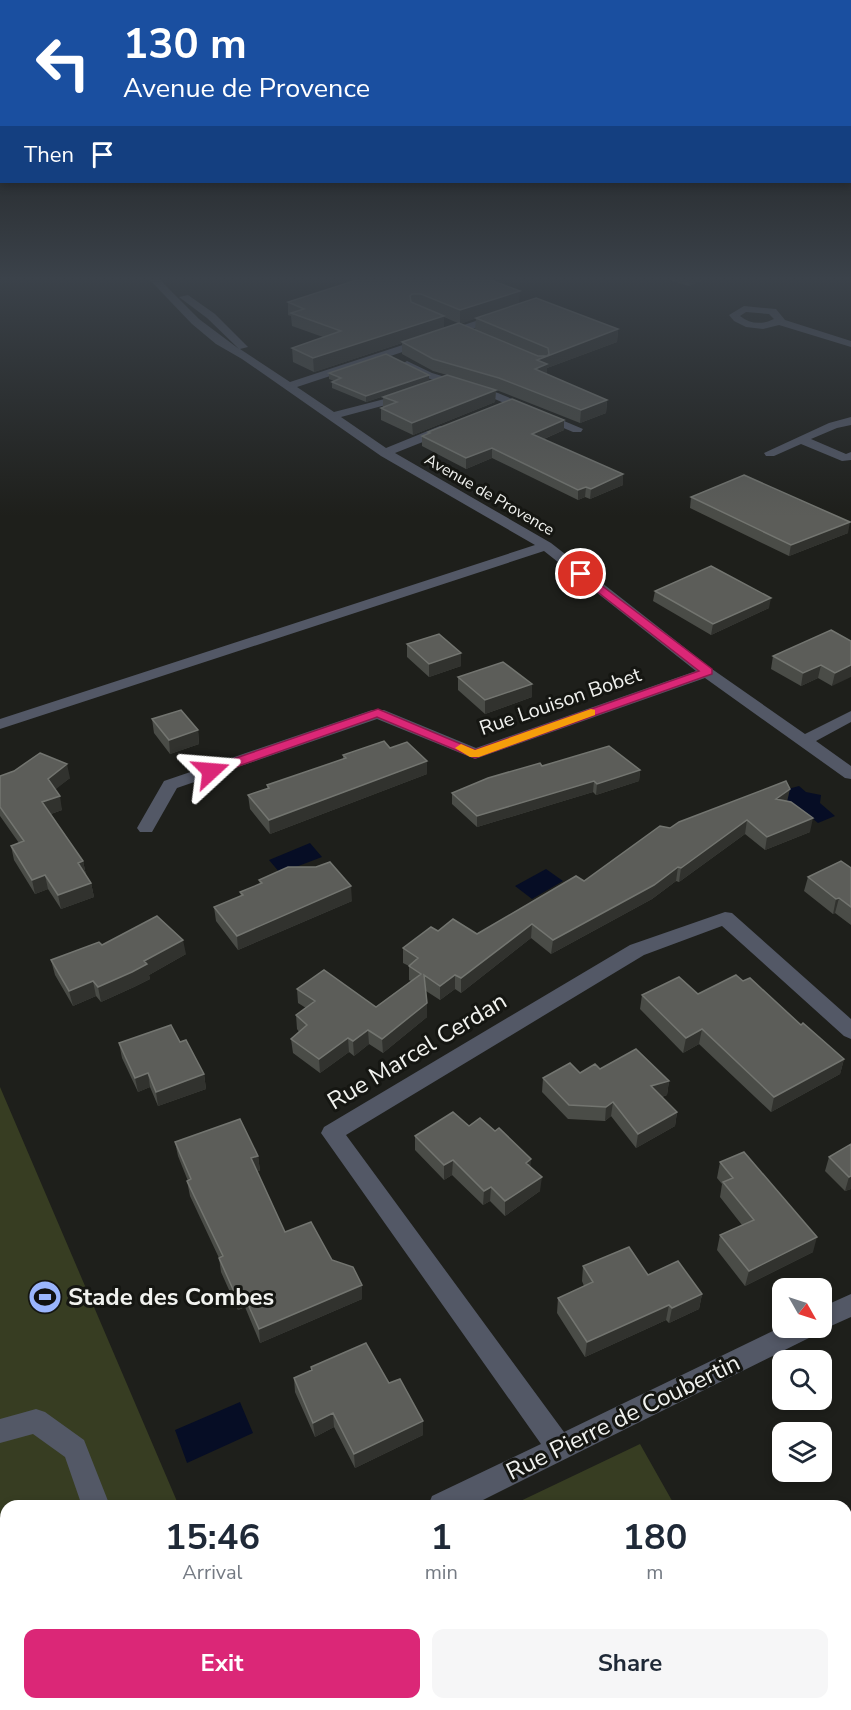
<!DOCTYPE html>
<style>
:root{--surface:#fff;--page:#f6f6f7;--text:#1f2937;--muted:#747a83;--accent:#db2777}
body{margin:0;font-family:"Nunito Sans",sans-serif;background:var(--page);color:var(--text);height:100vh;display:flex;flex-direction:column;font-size:22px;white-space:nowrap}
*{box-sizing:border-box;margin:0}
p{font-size:20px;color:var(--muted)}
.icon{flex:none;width:33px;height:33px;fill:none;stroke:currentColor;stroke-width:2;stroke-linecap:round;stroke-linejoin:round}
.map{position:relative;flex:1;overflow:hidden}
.side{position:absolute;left:0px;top:1500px;width:852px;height:210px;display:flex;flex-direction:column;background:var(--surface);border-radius:18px 18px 0 0;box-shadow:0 3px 9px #0003}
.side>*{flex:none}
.banner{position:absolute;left:0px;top:0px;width:852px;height:183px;box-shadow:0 3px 9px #0003;background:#1a4fa0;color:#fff;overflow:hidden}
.needle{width:39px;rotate:129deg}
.fabs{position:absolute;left:772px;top:1278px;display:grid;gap:12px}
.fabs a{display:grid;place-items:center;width:60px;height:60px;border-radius:12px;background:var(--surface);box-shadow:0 3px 9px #0003;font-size:30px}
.pin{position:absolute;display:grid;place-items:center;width:51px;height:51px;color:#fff;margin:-26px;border:3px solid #fff;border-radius:50%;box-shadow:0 2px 6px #0007}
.me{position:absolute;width:66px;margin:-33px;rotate:71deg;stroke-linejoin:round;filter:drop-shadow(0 0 4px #0008)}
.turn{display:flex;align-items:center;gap:21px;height:126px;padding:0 24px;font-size:27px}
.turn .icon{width:78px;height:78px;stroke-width:2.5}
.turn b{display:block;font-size:42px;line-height:51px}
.then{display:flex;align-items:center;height:57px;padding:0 24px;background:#0003;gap:12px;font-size:22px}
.eta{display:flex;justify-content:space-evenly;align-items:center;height:102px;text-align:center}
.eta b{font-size:36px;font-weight:700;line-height:42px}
.cta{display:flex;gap:12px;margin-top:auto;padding:12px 24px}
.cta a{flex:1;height:69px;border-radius:12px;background:var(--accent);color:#fff;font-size:24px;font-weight:700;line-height:69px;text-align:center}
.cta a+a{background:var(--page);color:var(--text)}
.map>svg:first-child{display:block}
</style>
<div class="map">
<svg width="851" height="1710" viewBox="0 0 851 1710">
<rect width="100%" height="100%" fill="#1e1f1b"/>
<path fill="#373d22" d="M0,1087l179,419h-173v198h783l3,6h-792z
M640,1444l35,62h-165z"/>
<path fill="#060d25" d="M799,786l7,6 15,3 -1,8 15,13 -17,7 -18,-15 -14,-2 2,-17z
M310,843l12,14 -42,16 -11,-13z
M546,869l17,12 -31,18 -17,-13z
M240,1402l13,31 -66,30 -12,-33z"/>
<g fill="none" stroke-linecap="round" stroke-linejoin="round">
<path fill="#535866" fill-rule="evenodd" d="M147,277h10l42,42 40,30 -32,-31 -28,-21 9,-2 27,19 33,33 -8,2 50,33 204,-67h8v4l-205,68 37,25 70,-18 4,1v4l-67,18 45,31 54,-22h8v6l-53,21 156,90 161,126 93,65 46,-23v11l-35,19 35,25v13l-6,-1 -140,-100 -230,81 -98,-40 -200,69 -25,44h-12l-3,-4 27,-47 208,-71h12l92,38 220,-77 -152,-120 -544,178v-10l535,-174 -154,-89 -139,-97 -26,-15 -24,-20z
M744,306l32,3 9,11 66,21v6l-72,-22 -16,4 -17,-2 -12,-6 -5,-6zM746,312l23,2 5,5c-12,6 -24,5 -34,-3z
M407,361l25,12 66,20 85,36 -2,3h-8l-83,-35 -66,-20 -21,-11 -1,-2z
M851,417v8l-14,3 -26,11 35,15 5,-2v8l-9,1 -41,-17 -27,12h-8l-2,-3 65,-30z
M725,912l7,1 119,106v20l-7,-3 -122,-110 -78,29 -298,180 218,297 219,-106 39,2v-21l29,-13v23l-29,13 -6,-2 -3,8 -342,170h-43l4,-10 109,-52 -220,-311 3,-6 306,-182z
M36,1409l9,3 39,28 26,66h-28l-17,-49 -32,-23 -33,9v-24z"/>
</g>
<path fill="#4a4c47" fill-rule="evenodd" d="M366,277l153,27 99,25 -1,13 -70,26v6l60,26 -1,13 -26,10 -81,-32 -31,-9 28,8 -1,12 -82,33 -32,-15v-12h2v-11l64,-22 -14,-4 -31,-17v-11l-88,29 -21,-10 -1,-14 31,-11 -31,-11 -1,-10 -3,-1v-13zM444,317l16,7 16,-6 -1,12 -31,-2z
M659,277h51l-21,9z
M329,373l100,2v6l-63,21 -34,-14v-6l2,-1 -5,-2z
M564,430l-20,9 79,46 -33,14 -5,-2 -7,3 -86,-42 -26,11 -44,-23v-10l6,-2v-2z
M691,497l157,36 -59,23 -99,-48z
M655,591l114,17 -58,27 -58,-34z
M851,641l-19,45 -14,-8 -17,8 -30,-17 2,-13z
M407,644l54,22 -32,11 -22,-20z
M458,677l74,20 -47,17 -27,-24z
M152,719l46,11 1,14 -29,10 -16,-21z
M390,748l37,13v13l-157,60 -20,-25 -2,-14 19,-6v-4l76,-26v-4z
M542,766l98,4 -1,11 -43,14 -3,-3 -116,35 -25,-23v-11z
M0,776l70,2 -15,11 7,21 -11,4 32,47 3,14 5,8 3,14 -33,12 -13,-20 -13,5 -21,-34 -3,-14 8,-3 -19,-27z
M787,801l23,31 -45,18 -20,-16 -66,48 -3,-1 -24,18 -101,55 -20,-16 -70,55 -6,-4 -15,11 -14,-9 1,26 -44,36 -14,-9 -15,12 -5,-4 -29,21 -27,-20 -2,-14 8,-7 -2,-3 -1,-14 10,-7 -8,-5 -1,-14 79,18 35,-26 -2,-1v-14l-6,-3v-15l35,-17 39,3 107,-53 86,-53z
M851,868v57l-16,-12 -2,1 -29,-23 4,-14z
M259,880l93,21 -114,49 -22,-29 -2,-14 27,-11 -1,-4 20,-8z
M186,954l-37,21 1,4 -16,8 -33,15 -5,-6 -23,10 -18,-31 -4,-15z
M698,994l103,31 43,34 -4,15 -69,38 -72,-68 -16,9 -43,-44 2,-14z
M180,1042l24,32 2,15 -48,17 -8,-19 -12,5 -16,-34 -3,-15z
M600,1069l69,12 -2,14 -5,2 15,15 -2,14 -39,22 -25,-32 -6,5 -37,-2 -26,-27 1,-14z
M469,1126l62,41 9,24 -35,25 -15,-15 -7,4 -31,-30 -8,5 -29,-30v-14z
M175,1142l83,14 2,15h-3l28,61 47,28 30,39 -102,44 -15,-36 -7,3 -17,-38 -2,-14 -29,-62 -3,-15h1l-10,-25z
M851,1144v45l-6,2 -20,-20 4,-14z
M720,1162l93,90 -68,34 -28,-36 3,-15 22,-10 -22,-28 2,-13 -5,-6z
M583,1266l65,9 54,19 -3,15 -30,14 -3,-3 -81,37 -28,-44 1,-15 26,-12 -2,-5z
M311,1367l78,16 34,38v14l-68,33 -21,-41 -19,10 -20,-45 -1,-14 17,-8z"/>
<path fill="#31322e" d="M690,277h20l-21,9z
M520,291l-1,13 -59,20v-14z
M444,316v13l-130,43 -1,-14z
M618,329l-1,13 -70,26v8l-12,5 2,-21z
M429,375v6l-63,21v-6z
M496,390l-1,12 -82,33 -1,-12z
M607,400l-1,13 -26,10 1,-13z
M564,420v10l-32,14v-10z
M492,448v10l-26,11v-11z
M623,474v11l-33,14 1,-10z
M586,487l-1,10 -7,3v-10z
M850,522l-2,11 -59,23 2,-11z
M771,598l-2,10 -58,27 2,-11z
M461,653v13l-32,11v-13z
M821,665l-3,13 -17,8 2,-13z
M851,665v12l-19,9 3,-13z
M532,684v13l-47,17v-14z
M198,730l1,14 -29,10 -1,-14z
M427,761v13l-157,60 -1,-14z
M67,764l3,14 -19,15 -3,-14z
M640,770l-1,11 -43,14 1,-11z
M594,781l-1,11 -116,35v-11z
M790,789l-3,13 -11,-3z
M60,796l2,14 -17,6 -3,-14z
M813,818l-3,14 -45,18 2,-13z
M747,820l-2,14 -66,48 2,-14z
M83,861l3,14 -8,-12z
M678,867l-2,14 -24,18 -101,55 2,-14z
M45,875l3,14 -13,5 -3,-14z
M91,883l3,14 -33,12 -3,-14z
M351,886l1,15 -114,49 -1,-14z
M839,898l-4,15 -2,1 3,-15z
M532,924l-1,14 -70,55v-15z
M183,940l3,14 -37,21 1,4 -16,8 -33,15 -3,-15z
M455,975v14l-15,11v-14z
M93,981l3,15 -23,10 -4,-15z
M427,1003v14l-44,36 -1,-14z
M702,1029l-3,15 -16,9 3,-15z
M368,1030l1,14 -15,12 -1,-15z
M348,1038l1,14 -29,21 -1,-14z
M844,1059l-4,15 -69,38 3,-15z
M148,1073l2,14 -12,5 -3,-14z
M204,1074l2,15 -48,17 -2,-14z
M669,1081l-2,14 -18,6 2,-15z
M613,1102l-2,14 -6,5 1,-14z
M677,1112l-2,14 -39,22 2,-14z
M258,1156l2,15 -8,1 -1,-14z
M531,1159l-1,15 -4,-11z
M453,1160l-1,15 -8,5v-15z
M851,1176v13l-6,2 4,-14z
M542,1177l-2,14 -35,25v-15z
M491,1187l-1,14 -7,4 1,-14z
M817,1237l-4,15 -68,34 4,-15z
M362,1285v14l-102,44 -1,-14z
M243,1293l2,14 -7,3 -2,-14z
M702,1294l-3,15 -30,14 3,-15z
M669,1305l-3,15 -81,37 2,-15z
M333,1413l1,14 -19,10 -2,-14z
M423,1421v14l-68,33 -1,-14z"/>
<path fill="#5c5d59" stroke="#737570" stroke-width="1.5" d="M366,277h117l37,14 -60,19 -39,-16h-9l-2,2 1,6 33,14 -131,42 -21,-10 49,-17 -50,-18 13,-4 -16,-7z
M536,298l82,31 -81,31 10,4 -12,5 72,31 -26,10 -82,-32 -66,-19 -31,-17 57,-19 79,33h9l2,-2 -1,-6 -72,-30z
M386,354l43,21 -63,21 -34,-14 9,-4 -12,-5z
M447,375l49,15 -84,33 -31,-15 16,-6 -14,-5z
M512,399l52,21 -32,14 91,40 -32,15 -5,-2 -8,3 -86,-42 -26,10 -44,-22 8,-3 -2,-1z
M744,475l106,47 -59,23 -100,-48z
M711,566l60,32 -58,26 -58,-33z
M831,630l20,11v24l-16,8 -14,-8 -18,8 -30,-17z
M439,634l22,19 -32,11 -22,-20z
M503,662l29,22 -47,16 -27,-23z
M181,710l17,20 -29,10 -17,-21z
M384,741l6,7 17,-6 20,19 -158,59 -21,-25 21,-7 -2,-3 79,-27 -3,-3z
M609,746l31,24 -43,14 -3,-3 -117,35 -25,-23 36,-15 52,-15 2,3z
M40,753l27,11 -19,15 12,17 -18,6 41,59 -5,2 13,20 -33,12 -13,-20 -13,5 -21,-34 13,-5 -24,-34v-31l14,-5z
M786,781l4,8 -14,10 15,3 22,16 -46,19 -20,-17 -66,48 -3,-1 -24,18 -101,55 -21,-16 -71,54 -6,-3 -15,11 -16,-11 3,28 -45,36 -14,-9 -15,11 -5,-3 -29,21 -28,-20 16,-14 -11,-10 19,-14 -18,-12 27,-19 52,37 45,-33 -12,-8 9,-8 -15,-10 28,-21 7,4 15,-12 24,15 99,-58 8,5 76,-55 10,2 9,-6z
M841,861l10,7v39l-12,-9 -3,1 -28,-22z
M330,862l21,24 -114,50 -23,-29 29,-12 -3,-3 22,-9 -3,-3 29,-13h28z
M157,916l26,24 -39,21 3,3 -15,8 -34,15 -5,-6 -24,10 -18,-31 48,-18 3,3z
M736,975l7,6 7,-3 51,47 2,-2 41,36 -70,38 -72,-68 -16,9 -44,-43 37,-18 19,17z
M171,1025l9,17 6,-2 18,34 -48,18 -8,-19 -13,5 -16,-35z
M636,1049l33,32 -18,5 26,26 -39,22 -25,-32 -7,5 -37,-2 -26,-27 27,-15 10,10 15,-9 5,5z
M453,1112l16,14 11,-8 15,13 4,-3 32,31 -5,4 16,14 -37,24 -14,-14 -7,4 -31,-31 -9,5 -29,-29z
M240,1119l18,37 -7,2 34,74 26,-10 21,38 21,7 9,18 -103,44 -16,-36 -7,3 -17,-38 4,-2 -36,-75 4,-2 -16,-37z
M851,1144v32l-2,1 -20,-20z
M744,1152l73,85 -68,34 -29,-36 34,-15 -31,-38 10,-4 -13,-16z
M629,1247l19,28 30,-14 24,33 -30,14 -3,-3 -82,37 -29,-44 35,-16 -10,-16z
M366,1343l23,40 11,-4 23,42 -69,33 -21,-41 -20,10 -19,-45 18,-8 -1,-3z"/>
<linearGradient id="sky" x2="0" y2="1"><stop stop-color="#10110f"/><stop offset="0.54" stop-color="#3b424a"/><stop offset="1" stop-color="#3b424a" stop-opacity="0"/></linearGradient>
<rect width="851" height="516" fill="url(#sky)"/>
<path fill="#db2777" stroke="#8e194d" stroke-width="1.5" d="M581,570l131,99v5l-237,84 -98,-41 -161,57 -5,1 -6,-4 2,-3 171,-59 97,41 224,-79 -122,-95v-5z"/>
<path fill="#f59e0b" d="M591,709l4,1v5l-116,42h-9l-15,-9 6,-4 14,6z"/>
<defs>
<symbol id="stadium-disc" viewBox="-11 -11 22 22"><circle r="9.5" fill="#9ab5fd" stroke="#151612"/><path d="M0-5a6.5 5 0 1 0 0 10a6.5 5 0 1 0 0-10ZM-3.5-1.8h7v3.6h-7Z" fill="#111"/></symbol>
</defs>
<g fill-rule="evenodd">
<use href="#stadium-disc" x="26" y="1278" width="38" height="38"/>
</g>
<g text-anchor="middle" stroke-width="6" stroke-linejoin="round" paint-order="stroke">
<g font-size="16" fill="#f1f2ef" stroke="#151612">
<text transform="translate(490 494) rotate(30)" y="6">Avenue de Provence</text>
</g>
<g font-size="20" fill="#f1f2ef" stroke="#151612">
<text transform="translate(560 701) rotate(-19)" y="7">Rue Louison Bobet</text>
</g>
<g font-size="24" fill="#f1f2ef" stroke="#151612">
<text transform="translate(417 1051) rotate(-31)" y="8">Rue Marcel Cerdan</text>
<text transform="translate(623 1417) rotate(-26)" y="8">Rue Pierre de Coubertin</text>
</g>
<g font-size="24" font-weight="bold" fill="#f1f2ef" stroke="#151612" text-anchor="start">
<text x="68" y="1305">Stade des Combes</text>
</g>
</g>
</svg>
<div class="fabs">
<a><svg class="needle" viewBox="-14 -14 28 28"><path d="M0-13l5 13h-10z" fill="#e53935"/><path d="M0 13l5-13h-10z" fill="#747a83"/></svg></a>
<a><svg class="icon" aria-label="search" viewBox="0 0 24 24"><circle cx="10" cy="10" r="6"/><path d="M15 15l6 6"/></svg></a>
<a><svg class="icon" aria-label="layers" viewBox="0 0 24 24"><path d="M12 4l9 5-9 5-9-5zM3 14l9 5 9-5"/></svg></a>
</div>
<div class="pin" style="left:581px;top:574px;background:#d93025"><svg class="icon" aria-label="arrive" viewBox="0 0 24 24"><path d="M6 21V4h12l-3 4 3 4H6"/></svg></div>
<svg class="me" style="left:211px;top:771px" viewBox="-20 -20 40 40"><path d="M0-17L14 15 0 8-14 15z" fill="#db2777" stroke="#fff" stroke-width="4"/></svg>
<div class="banner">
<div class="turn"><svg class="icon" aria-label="left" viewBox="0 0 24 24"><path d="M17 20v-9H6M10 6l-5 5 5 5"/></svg><div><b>130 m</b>Avenue de Provence</div></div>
<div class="then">Then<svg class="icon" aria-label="arrive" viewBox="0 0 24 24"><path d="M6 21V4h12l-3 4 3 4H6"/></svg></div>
</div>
<section class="side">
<div class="eta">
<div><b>15:46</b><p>Arrival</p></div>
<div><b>1</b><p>min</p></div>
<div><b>180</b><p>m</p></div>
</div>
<div class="cta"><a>Exit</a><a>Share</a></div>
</section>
</div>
